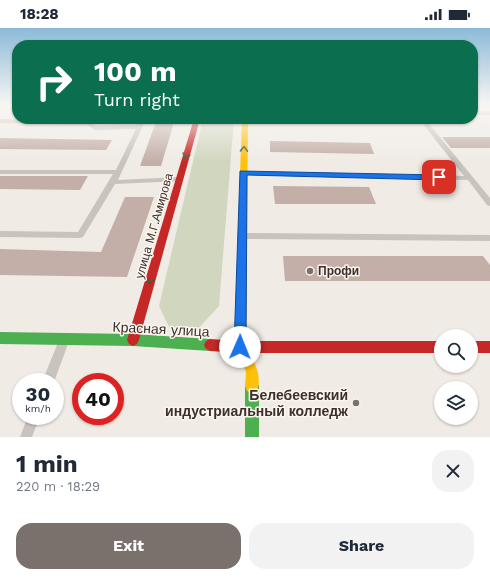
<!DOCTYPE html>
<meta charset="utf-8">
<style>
:root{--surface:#fff;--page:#f2f2f3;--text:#1f2937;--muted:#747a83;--accent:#7a716c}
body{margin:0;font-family:"Work Sans",sans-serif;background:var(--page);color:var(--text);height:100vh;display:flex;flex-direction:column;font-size:15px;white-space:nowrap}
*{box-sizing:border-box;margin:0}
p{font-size:13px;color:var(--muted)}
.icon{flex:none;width:22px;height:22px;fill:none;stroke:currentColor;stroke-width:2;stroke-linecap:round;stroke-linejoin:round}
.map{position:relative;height:409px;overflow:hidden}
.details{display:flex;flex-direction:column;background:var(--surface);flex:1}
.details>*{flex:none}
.guide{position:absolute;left:12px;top:12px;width:466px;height:84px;border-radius:16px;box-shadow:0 1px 3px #0004;background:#0b6e4f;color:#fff;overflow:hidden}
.fabs{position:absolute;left:434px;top:301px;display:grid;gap:8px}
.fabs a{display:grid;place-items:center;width:44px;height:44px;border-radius:50%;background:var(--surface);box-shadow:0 1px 3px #0004;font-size:20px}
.speed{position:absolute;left:12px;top:345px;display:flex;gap:8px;font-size:20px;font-weight:700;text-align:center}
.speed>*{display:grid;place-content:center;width:52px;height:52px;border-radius:50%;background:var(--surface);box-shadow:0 1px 3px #0004;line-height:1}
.speed small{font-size:10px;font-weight:400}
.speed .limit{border:6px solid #d22;background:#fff;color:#111}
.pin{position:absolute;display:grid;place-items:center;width:34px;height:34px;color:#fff;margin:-17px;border-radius:8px;box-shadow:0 2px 6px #0006}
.me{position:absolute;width:44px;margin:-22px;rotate:1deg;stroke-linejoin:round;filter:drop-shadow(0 0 3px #0008)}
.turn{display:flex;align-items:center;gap:14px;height:84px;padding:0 16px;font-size:18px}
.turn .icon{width:52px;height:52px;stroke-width:2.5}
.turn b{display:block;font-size:28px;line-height:34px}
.round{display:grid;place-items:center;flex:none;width:42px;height:42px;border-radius:16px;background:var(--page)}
.overview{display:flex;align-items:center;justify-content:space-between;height:68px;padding:0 16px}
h1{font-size:24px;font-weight:700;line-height:30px}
.cta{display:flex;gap:8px;margin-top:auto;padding:8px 16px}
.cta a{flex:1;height:46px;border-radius:16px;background:var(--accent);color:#fff;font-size:16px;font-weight:700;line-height:46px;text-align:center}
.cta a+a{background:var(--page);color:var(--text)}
.status{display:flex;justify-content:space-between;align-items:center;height:28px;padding:0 20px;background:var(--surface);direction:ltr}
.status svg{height:11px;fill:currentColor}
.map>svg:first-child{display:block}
</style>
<div class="status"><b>18:28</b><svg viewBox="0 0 49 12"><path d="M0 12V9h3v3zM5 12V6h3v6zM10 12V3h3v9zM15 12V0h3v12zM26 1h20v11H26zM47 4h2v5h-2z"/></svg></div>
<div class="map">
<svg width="490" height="409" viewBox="0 0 490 409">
<rect width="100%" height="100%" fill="#f0ebe5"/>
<path fill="#d1d6bf" d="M203,91h31l-15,187 -21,23 -29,-2 -10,-21z"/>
<path fill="#c3afa7" d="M157,91h18l-14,47h-21z
M442,109h48v11h-39z
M0,110l112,2 -6,10 -106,-1z
M270,113l100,2 4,11 -104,-2z
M0,148h88l-8,14 -80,-1z
M273,158l96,1 7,17h-101z
M125,169h29l-27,80 -127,-2v-26l101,3z
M283,228h200l7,9v16h-205z"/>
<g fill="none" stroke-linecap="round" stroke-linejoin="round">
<path fill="#c9c3be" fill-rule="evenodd" d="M0,76h7l-7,3z
M473,83h17v4h-17z
M0,91l89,2 6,5 42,-1 3,-6h6l-28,61 62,-3 3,2 -3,2 -65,3 -32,53 -3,1 -80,-1v-6l78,1 35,-58h-113v-4h116l20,-41 -42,1 -6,-5 -88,-2z
M419,91h6l65,79v8l-3,-1 -19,-25 -225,-5 -3,-2 3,-2 221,5z
M243,205l247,2v6l-247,-2 -3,-1 -1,-2 1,-2z
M63,311l4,1 1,4 -14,38h-12l17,-42z
M28,388h12l-8,21h-12z"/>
<path fill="#4caf50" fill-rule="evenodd" d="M0,304l133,2 77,5 4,2 2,4 -2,4 -4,2 -77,-5 -133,-2z
M252,351l5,2 2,5v51h-14v-51l2,-5z"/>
<path fill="#ffc107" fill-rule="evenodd" d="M242,91h6l-2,227c7,14 17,29 11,45l-5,2 -5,-2 -2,-5 1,-14 -12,-25z"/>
<path fill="#c62828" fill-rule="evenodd" d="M194,91h6l-61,221 -2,4 -4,2 -4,-2 -2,-4z
M210,311l30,2h201v12h-201l-30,-2 -4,-2 -2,-4 2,-4z
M471,313h19v12h-19z"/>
</g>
<defs><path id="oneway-chevron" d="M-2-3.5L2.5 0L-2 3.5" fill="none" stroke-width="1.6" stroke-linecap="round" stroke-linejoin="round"/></defs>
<g stroke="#415c38">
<use href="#oneway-chevron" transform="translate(244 121) rotate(-88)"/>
<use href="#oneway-chevron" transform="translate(186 128) rotate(106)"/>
<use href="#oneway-chevron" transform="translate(150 253) rotate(106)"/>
</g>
<linearGradient id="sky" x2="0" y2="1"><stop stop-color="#8bbad8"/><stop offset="0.57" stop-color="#f8f6f3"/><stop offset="1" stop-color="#f8f6f3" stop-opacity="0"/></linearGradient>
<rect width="490" height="134" fill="url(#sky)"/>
<path fill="#1a73e8" stroke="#114b97" d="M240,143l199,4 4,2 -4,3 -192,-5 -1,172 -2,4 -4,2 -4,-2 -2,-4z"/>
<g fill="#7a716c" stroke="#fbf5ee" stroke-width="1.5">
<circle cx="310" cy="243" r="4"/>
<circle cx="356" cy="375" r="4"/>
</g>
<g text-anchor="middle" stroke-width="3" stroke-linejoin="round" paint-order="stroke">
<g font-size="12" fill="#3b302b" stroke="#fbf5ee">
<text transform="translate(154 198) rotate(-74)" y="4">улица М.Г.Амирова</text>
</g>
<g font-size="12" font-weight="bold" fill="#3b302b" stroke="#fbf5ee" text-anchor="start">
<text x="318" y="247">Профи</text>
</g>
<g font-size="14" fill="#3b302b" stroke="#fbf5ee">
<text transform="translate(161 301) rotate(3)" y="5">Красная улица</text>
</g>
<g font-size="14" font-weight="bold" fill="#3b302b" stroke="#fbf5ee" text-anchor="end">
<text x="348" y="372">Белебеевский<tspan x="348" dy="16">индустриальный колледж</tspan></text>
</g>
</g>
</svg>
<div class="fabs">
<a><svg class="icon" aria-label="search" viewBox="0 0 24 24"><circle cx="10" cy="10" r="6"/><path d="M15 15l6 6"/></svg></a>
<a><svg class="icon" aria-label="layers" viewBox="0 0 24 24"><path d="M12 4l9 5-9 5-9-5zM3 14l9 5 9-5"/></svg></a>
</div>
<div class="speed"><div>30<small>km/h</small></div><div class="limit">40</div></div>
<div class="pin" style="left:439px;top:149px;background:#d93025"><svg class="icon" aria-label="arrive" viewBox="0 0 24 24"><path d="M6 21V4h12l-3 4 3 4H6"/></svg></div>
<svg class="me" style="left:240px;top:319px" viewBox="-20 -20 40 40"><circle r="19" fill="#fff"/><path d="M0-13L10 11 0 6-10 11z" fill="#1a73e8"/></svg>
<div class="guide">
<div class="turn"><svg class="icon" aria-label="right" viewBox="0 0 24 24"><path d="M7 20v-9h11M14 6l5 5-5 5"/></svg><div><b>100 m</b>Turn right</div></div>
</div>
</div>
<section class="details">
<div class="overview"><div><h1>1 min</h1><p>220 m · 18:29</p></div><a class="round"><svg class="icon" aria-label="close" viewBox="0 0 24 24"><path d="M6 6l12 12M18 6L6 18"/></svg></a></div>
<div class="cta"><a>Exit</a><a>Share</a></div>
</section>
